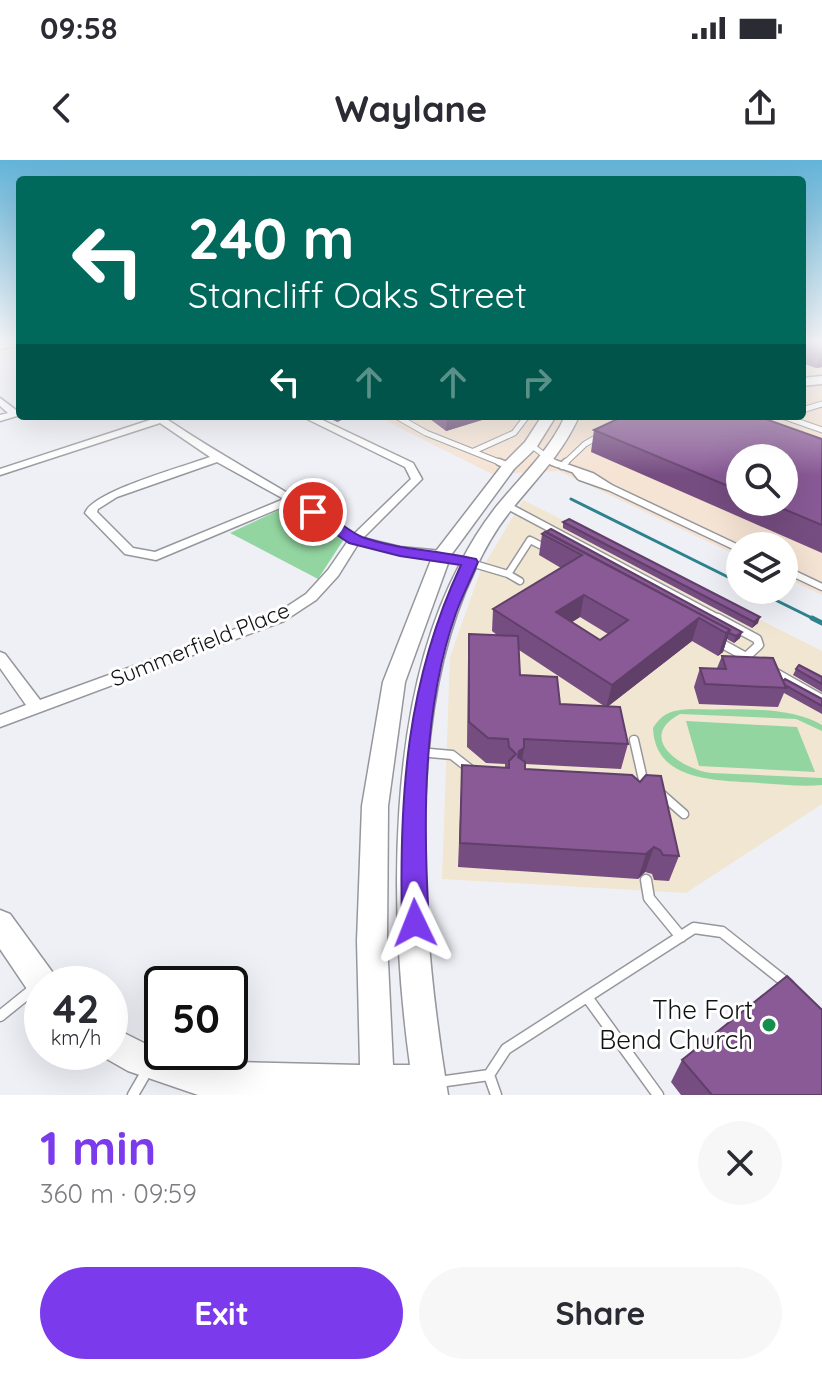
<!DOCTYPE html>
<meta charset="utf-8">
<style>
:root{--surface:#fff;--page:#f7f7f7;--text:#2b2b33;--muted:#7c7c81;--accent:#7c3aed}
body{margin:0;font-family:Quicksand,sans-serif;background:var(--page);color:var(--text);height:100vh;display:flex;flex-direction:column;font-size:30px;white-space:nowrap}
*{box-sizing:border-box;margin:0}
p{font-size:26px;color:var(--muted)}
.icon{flex:none;width:44px;height:44px;fill:none;stroke:currentColor;stroke-width:2;stroke-linecap:round;stroke-linejoin:round}
.map{position:relative;height:935px;overflow:hidden}
.side{display:flex;flex-direction:column;background:var(--surface);flex:1}
.side>*{flex:none}
.guide{position:absolute;left:16px;top:16px;width:790px;height:244px;border-radius:8px;box-shadow:0 8px 32px #0002;background:#00695c;color:#fff;overflow:hidden}
.controls{position:absolute;left:726px;top:284px;display:grid;gap:16px}
.controls a{display:grid;place-items:center;width:72px;height:72px;border-radius:50%;background:var(--surface);box-shadow:0 8px 32px #0002;font-size:40px}
.speed{position:absolute;left:24px;top:806px;display:flex;gap:16px;font-size:40px;font-weight:700;text-align:center}
.speed>*{display:grid;place-content:center;width:104px;height:104px;border-radius:50%;background:var(--surface);box-shadow:0 8px 32px #0002;line-height:1}
.speed small{font-size:20px;font-weight:400}
.speed .limit{border:4px solid #111;border-radius:12px;background:#fff;color:#111}
.pin{position:absolute;display:grid;place-items:center;width:68px;height:68px;color:#fff;margin:-34px;border:4px solid #fff;border-radius:50%;box-shadow:0 2px 8px #0007}
.me{position:absolute;width:88px;margin:-44px;rotate:358deg;stroke-linejoin:round;filter:drop-shadow(0 0 6px #0008)}
.turn{display:flex;align-items:center;gap:28px;height:168px;padding:0 40px;font-size:36px}
.turn .icon{width:104px;height:104px;stroke-width:2.5}
.turn b{display:block;font-size:56px;line-height:68px}
.lanes{display:flex;align-items:center;height:76px;padding:0 40px;background:#0003;justify-content:center;gap:40px;direction:ltr}
.lanes .off{opacity:.35}
.round{display:grid;place-items:center;flex:none;width:84px;height:84px;border-radius:42px;background:var(--page)}
.head{display:flex;align-items:center;justify-content:space-between;height:136px;padding:0 40px}
h1{font-size:48px;font-weight:700;line-height:60px;color:var(--accent)}
.primary-button{display:flex;gap:16px;margin-top:auto;padding:16px 40px}
.primary-button a{flex:1;height:92px;border-radius:48px;background:var(--accent);color:#fff;font-size:32px;font-weight:700;line-height:92px;text-align:center}
.primary-button a+a{background:var(--page);color:var(--text)}
.status{display:flex;justify-content:space-between;align-items:center;height:56px;padding:0 40px;background:var(--surface);direction:ltr}
.status svg{height:22px;fill:currentColor}
header{display:flex;justify-content:space-between;align-items:center;height:104px;padding:0 40px;background:var(--surface);font-size:36px;font-weight:700}
.map>svg:first-child{display:block}
</style>
<div class="status"><b>09:58</b><svg viewBox="0 0 49 12"><path d="M0 12V9h3v3zM5 12V6h3v6zM10 12V3h3v9zM15 12V0h3v12zM26 1h20v11H26zM47 4h2v5h-2z"/></svg></div>
<header><svg class="icon" aria-label="back" viewBox="0 0 24 24"><path d="M15 5l-7 7 7 7"/></svg>Waylane<svg class="icon" aria-label="share" viewBox="0 0 24 24"><path d="M12 15V3M7 8l5-5 5 5M5 13v7h14v-7"/></svg></header>
<div class="map">
<svg width="822" height="935" viewBox="0 0 822 935">
<rect width="100%" height="100%" fill="#eff0f6"/>
<path fill="#f1e6d1" d="M523,340l299,151v153l-136,89 -244,-14 8,-222 30,-85z"/>
<path fill="#f5e3d3" fill-rule="evenodd" d="M802,184h20v251l-38,-18v-31h-44v11l-181,-86 -67,3 -116,-58h426zM740,298h44v44h-44z"/>
<path fill="#93d5a1" d="M292,344l52,35 -26,40 -88,-46z
M691,549c42,2 95,-5 131,16v6l-26,-12 -116,-5c-45,24 2,56 32,59l110,5v7c-21,2 -43,-1 -63,-2 -40,-3 -104,0 -106,-55 10,-16 20,-18 38,-19z
M686,561l111,6 18,45 -116,-6z"/>
<g fill="none" stroke-linecap="round" stroke-linejoin="round">
<path stroke="#2e828e" stroke-width="3" d="M571,339l169,84
M755,430l61,30"/>
<path stroke="#2e828e" stroke-width="5" d="M812,458l10,5"/>
<defs>
<path id="lane-far3" d="M802,250l20,-6
M396,256l30,17 78,31
M782,256l40,14
M531,285l25,19
M474,291l40,-18 13,-17
M564,304l21,-20 16,-9"/>
<path id="lane-far2" d="M499,302l10,4
M552,302l40,14 19,12
M562,306l4,-4
M576,312l4,5 31,11 129,61
M506,345l216,115
M471,403l37,11 22,-34 18,9
M784,409l38,18
M508,414l12,7"/>
<path id="lane-far1" d="M717,481l29,16 13,-12 -2,-6 -39,-21
M776,513l46,26
M634,580l10,44h-4
M419,592l33,3 18,14
M659,632l25,22"/>
<path id="lane" d="M646,720l3,18 32,39
M587,837l71,98
M0,856l36,-29
M489,915l7,20
M439,922l50,-7 17,-26 188,-121 28,4 67,53
M133,935l15,-26"/>
<path id="street" d="M19,184l-1,2 -18,3v-4z
M0,238l16,12 4,-1v6l-20,6v-6l8,-2 -8,-7z
M151,256h21l-4,4c61,41 125,74 186,114l57,-55 -6,-12 -104,-51h13l99,47 9,16 -59,59 37,9 42,4 6,4c-16,11 -70,-6 -90,-11l-20,32 -22,24 -32,21 -284,106v-12l26,-10 -26,-37v-16l5,2 35,46 234,-85 32,-21 22,-24 20,-29 -56,-38 -136,57 -31,-6 -38,-39 -2,-2c8,-22 101,-47 125,-56l-50,-34 -160,52v-6l153,-50zM217,302l67,37 -129,53 -22,-4 -36,-36 1,-3 19,-12z"/>
<path id="secondary" d="M822,216v8l-20,2v-8z
M542,256h14l-20,32 -22,21 -63,86 -46,127 -17,124 -1,135 6,124h17c-21,-152 -24,-363 50,-501 10,-20 22,-39 36,-57 24,-30 53,-55 69,-91h14c-17,39 -46,66 -71,98 -14,18 -25,38 -34,58 -71,148 -52,365 -26,523h-250l-70,-24 -30,-17 12,-2v-26l52,26 36,9 162,4 -3,-124 5,-135 21,-124 50,-127 71,-92 21,-21z
M0,750l10,4 43,59 4,11h-15v15l-11,-4 -31,-46z"/>
</defs>
<use href="#lane-far3" stroke="#96979c" stroke-width="7"/>
<use href="#lane-far2" stroke="#96979c" stroke-width="9"/>
<use href="#lane-far1" stroke="#96979c" stroke-width="11"/>
<use href="#lane" stroke="#96979c" stroke-width="13"/>
<use href="#street" stroke="#96979c" stroke-width="3"/>
<use href="#secondary" stroke="#96979c" stroke-width="3"/>
<use href="#lane-far3" stroke="#fff" stroke-width="5"/>
<use href="#lane-far2" stroke="#fff" stroke-width="6"/>
<use href="#lane-far1" stroke="#fff" stroke-width="8"/>
<use href="#lane" stroke="#fff" stroke-width="10"/>
<use href="#street" fill="#fff" fill-rule="evenodd"/>
<use href="#secondary" fill="#fff" fill-rule="evenodd"/>
</g>
<path fill="#764d81" fill-rule="evenodd" d="M802,184h20v23l-6,1 -14,-5z
M325,256h23v1l-11,5z
M426,256h69l-49,15z
M594,270l228,9v114l-231,-101zM740,298l44,44h-44z
M563,362l195,101 -6,5 -189,-100z
M542,374l200,98 -2,6 -6,5 -7,-4 -4,13 -5,4 -26,-15 -84,65 20,38 -7,25 -96,-5v5l154,87 -10,25 -15,-1 -2,-6 -7,-2 -7,7 -180,-12 4,-102 43,3v-4l-19,-1 -19,-16 1,-89 1,-24 28,1 -5,-4 1,-22 68,-41 -22,-13zM580,457l28,17 -8,6 -28,-18zM519,490l85,56 -44,-2 -40,-29z
M722,496l100,43v15l-38,-21 -6,14 -79,-3 -5,-17 6,-19h17z
M796,509l26,8v15l-29,-17z
M682,900l140,35h-141l-10,-13z"/>
<path fill="#603f69" d="M822,191v16l-6,1z
M336,256h12v1l-11,5z
M447,256h48l-49,15z
M584,435l-4,22 -28,18 4,-23z
M760,457l-2,6 -6,5 2,-6z
M699,458l-7,23 -86,67 6,-23z
M730,470l-7,22 -5,4 8,-23z
M742,472l-2,6 -6,5 2,-7z
M524,588l-4,25 -4,3 3,-25z
M654,687l-9,25 -7,7 8,-25z"/>
<path fill="#895a96" stroke="#603f69" stroke-width="2" fill-rule="evenodd" d="M809,184h13v5z
M624,256h133l65,23v86l-55,-23h17v-44h-44v33l-146,-61z
M569,359l191,98 -6,5 -191,-100z
M551,369l191,103 -6,4 -7,-3 1,-3 -184,-98z
M545,372l185,98 -4,3 -27,-15 -87,67 -119,-76 89,-54 -40,-21zM584,435l44,25 -28,20 -44,-28z
M469,474l49,2 2,39 37,2 3,27 60,3 8,37 -104,-5v9l-5,3 -1,6 7,5v7l107,6 8,7 6,-7 15,1 18,80 -16,-1 -3,-5 -6,-3 -8,7 -186,-11 2,-78 47,3v-7l7,-7 -7,-7 -1,-8 -20,-1 -19,-16z
M722,496l51,2 13,30 -81,-4 -5,-16 26,1z
M799,505l23,12v7l-26,-15z
M785,519l37,20v7l-37,-21 -2,-4z
M787,816l35,34v85h-110l-30,-35z"/>
<linearGradient id="sky" x2="0" y2="1"><stop stop-color="#63b4d9"/><stop offset="0.58" stop-color="#f8f8fb"/><stop offset="1" stop-color="#f8f8fb" stop-opacity="0"/></linearGradient>
<rect width="822" height="315" fill="url(#sky)"/>
<path fill="#7c3aed" stroke="#51269a" stroke-width="2" d="M313,347c18,6 32,23 49,30 36,13 77,13 114,22l2,3c-7,17 -16,34 -22,51 -34,96 -33,210 -27,310l-4,9 -10,4 -9,-4 -4,-9c-3,-127 4,-241 59,-358l-61,-9 -51,-13 -41,-28 -3,-3z"/>
<circle fill="#14904c" stroke="#fefeff" stroke-width="3" cx="769" cy="865" r="8"/>
<g text-anchor="middle" stroke-width="6" stroke-linejoin="round" paint-order="stroke">
<g font-size="22" fill="#111113" stroke="#fefeff">
<text transform="translate(200 484) rotate(-22)" y="8">Summerfield Place</text>
</g>
<g font-size="26" fill="#111113" stroke="#fefeff" text-anchor="end">
<text x="753" y="859">The Fort<tspan x="753" dy="30">Bend Church</tspan></text>
</g>
</g>
</svg>
<div class="controls">
<a><svg class="icon" aria-label="search" viewBox="0 0 24 24"><circle cx="10" cy="10" r="6"/><path d="M15 15l6 6"/></svg></a>
<a><svg class="icon" aria-label="layers" viewBox="0 0 24 24"><path d="M12 4l9 5-9 5-9-5zM3 14l9 5 9-5"/></svg></a>
</div>
<div class="speed"><div>42<small>km/h</small></div><div class="limit">50</div></div>
<div class="pin" style="left:313px;top:352px;background:#d93025"><svg class="icon" aria-label="arrive" viewBox="0 0 24 24"><path d="M6 21V4h12l-3 4 3 4H6"/></svg></div>
<svg class="me" style="left:415px;top:763px" viewBox="-20 -20 40 40"><path d="M0-17L14 15 0 8-14 15z" fill="#7c3aed" stroke="#fff" stroke-width="4"/></svg>
<div class="guide">
<div class="turn"><svg class="icon" aria-label="left" viewBox="0 0 24 24"><path d="M17 20v-9H6M10 6l-5 5 5 5"/></svg><div><b>240 m</b>Stancliff Oaks Street</div></div>
<div class="lanes"><svg class="icon" aria-label="left" viewBox="0 0 24 24"><path d="M17 20v-9H6M10 6l-5 5 5 5"/></svg><svg class="icon off" aria-label="ahead" viewBox="0 0 24 24"><path d="M12 20V5M6 11l6-6 6 6"/></svg><svg class="icon off" aria-label="ahead" viewBox="0 0 24 24"><path d="M12 20V5M6 11l6-6 6 6"/></svg><svg class="icon off" aria-label="right" viewBox="0 0 24 24"><path d="M7 20v-9h11M14 6l5 5-5 5"/></svg></div>
</div>
</div>
<section class="side">
<div class="head"><div><h1>1 min</h1><p>360 m · 09:59</p></div><a class="round"><svg class="icon" aria-label="close" viewBox="0 0 24 24"><path d="M6 6l12 12M18 6L6 18"/></svg></a></div>
<div class="primary-button"><a>Exit</a><a>Share</a></div>
</section>
